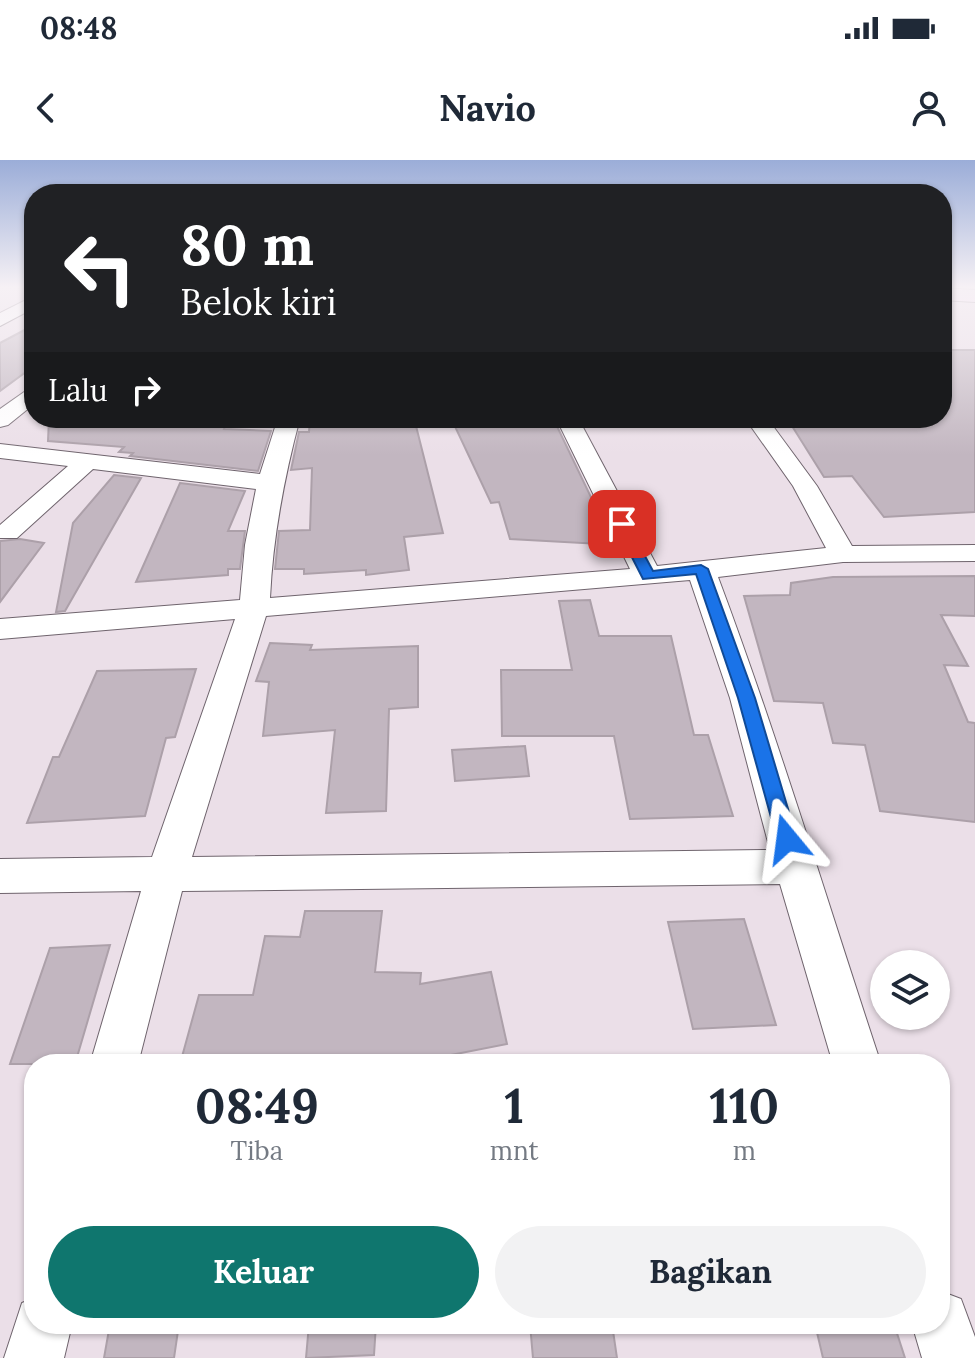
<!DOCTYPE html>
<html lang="id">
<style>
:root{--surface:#fff;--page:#f2f2f3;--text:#1f2937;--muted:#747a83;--accent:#0f766e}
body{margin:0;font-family:Lora,serif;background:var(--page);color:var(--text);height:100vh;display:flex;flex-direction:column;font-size:30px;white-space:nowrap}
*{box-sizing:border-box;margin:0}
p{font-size:26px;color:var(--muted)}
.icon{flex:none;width:44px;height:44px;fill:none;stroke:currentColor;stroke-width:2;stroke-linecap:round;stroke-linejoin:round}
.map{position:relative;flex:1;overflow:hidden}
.details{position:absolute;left:24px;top:894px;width:926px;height:280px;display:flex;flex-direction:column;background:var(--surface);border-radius:32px;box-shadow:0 2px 6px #0004}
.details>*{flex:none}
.guide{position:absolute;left:24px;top:24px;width:928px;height:244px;border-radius:32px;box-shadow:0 2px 6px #0004;background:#202124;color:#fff;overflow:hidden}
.fabs{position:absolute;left:870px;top:790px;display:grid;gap:16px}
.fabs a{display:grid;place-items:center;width:80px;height:80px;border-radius:50%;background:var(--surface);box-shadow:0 2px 6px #0004;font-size:40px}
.pin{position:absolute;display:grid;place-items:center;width:68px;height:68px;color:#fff;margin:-34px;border-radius:16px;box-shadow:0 4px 12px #0006}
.me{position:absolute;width:88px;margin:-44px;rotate:344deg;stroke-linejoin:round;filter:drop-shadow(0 0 6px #0008)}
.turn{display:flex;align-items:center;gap:28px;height:168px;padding:0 24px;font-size:36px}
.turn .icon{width:104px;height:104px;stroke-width:2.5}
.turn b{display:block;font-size:56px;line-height:68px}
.then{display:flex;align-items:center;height:76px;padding:0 24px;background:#0003;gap:16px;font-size:30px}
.eta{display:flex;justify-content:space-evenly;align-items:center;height:136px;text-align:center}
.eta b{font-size:48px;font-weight:800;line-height:56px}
.primary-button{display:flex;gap:16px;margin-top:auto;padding:16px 24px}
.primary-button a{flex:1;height:92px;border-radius:48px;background:var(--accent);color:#fff;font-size:32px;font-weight:800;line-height:92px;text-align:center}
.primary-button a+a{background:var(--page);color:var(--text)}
.status{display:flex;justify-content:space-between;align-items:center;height:56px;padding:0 40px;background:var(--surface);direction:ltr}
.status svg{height:22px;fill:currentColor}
header{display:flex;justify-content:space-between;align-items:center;height:104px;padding:0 24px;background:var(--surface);font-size:36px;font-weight:800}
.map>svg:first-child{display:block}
</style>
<div class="status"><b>08:48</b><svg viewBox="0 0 49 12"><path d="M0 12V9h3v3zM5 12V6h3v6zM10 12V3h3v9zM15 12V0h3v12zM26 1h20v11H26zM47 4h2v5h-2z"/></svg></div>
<header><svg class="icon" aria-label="back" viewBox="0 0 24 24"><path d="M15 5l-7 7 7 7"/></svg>Navio<svg class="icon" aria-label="person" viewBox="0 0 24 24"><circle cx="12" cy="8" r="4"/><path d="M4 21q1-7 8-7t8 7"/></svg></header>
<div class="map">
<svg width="975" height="1198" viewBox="0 0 975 1198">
<rect width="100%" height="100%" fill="#ebdfe8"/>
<path fill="#c2b6c0" stroke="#aca0a9" stroke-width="2" d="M34,165v41l-34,25v-48z
M942,190h33v162l-91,5 -32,-41 -28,1 -37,-59h155z
M49,258h179l-4,11 47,2 -13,40 -128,-15 3,-3 -14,-1 5,-5 -76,-6z
M310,258h104l29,115 -39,4 5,33 -43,5v-5l-62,4v-5h-29l4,-38 31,-1 2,-62 -21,2 8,-38h10z
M451,258h102l47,98v28l-90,-5 -11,-37 -8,1z
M114,315l27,3 -76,133 -9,1 17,-89z
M180,323l65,8 -17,40h17l-5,38h-12v6l-92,7z
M20,379l24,4 -44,59v-61z
M975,416v40l-34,-1 27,51 -24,-1 24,57 7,1v99l-95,-11 -15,-66 -32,-2 -10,-40 -49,-2 -30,-105 46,-1 1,-12 42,-6z
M590,440l9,36h72l23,99h14l25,81 -103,3 -16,-83h-112l-1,-66h71l-13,-69z
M270,483l42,2 -2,5 108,-4v61l-29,2 -3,102 -60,2 9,-83 -72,6 6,-54 -13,-1z
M196,509l-21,68 -9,1 -21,78 -118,7 26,-66h6l38,-86z
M525,586l4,30 -74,5 -3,-31z
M305,751h77l-7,61 46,1 -1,11 71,-12 16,72 -102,20h-225l19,-69h54l12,-59 35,1z
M744,759l32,106 -83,4 -25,-107z
M110,785l-35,119h-65l40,-116z
M110,1164h69l-5,34h-70z
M309,1164h67l-2,31 -68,3z
M530,1164h82l5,34h-84z
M815,1164h79l11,34h-82z"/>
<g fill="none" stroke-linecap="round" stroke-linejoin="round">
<defs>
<path id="street" d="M34,136v12l-34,18v-13z
M34,228v16l-26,21 -8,2v-18l27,-19z
M278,258h22c-16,60 -27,118 -30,180l360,-29 -74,-151h22l79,148 169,-18 -33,-62 -48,-68h22l50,68 35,60 123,-1v16l-132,1 -125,15c60,160 109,324 163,487h-48l-53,-180 -598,7 -44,173h-48l51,-173 -141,2v-34l152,-2 83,-238 -235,20v-20l240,-19 5,-55 11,-56 -163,-20 -76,69h-17v-13l68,-59 -68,-8v-14l260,30zM690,420l40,118 40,152 -578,7 74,-241z
M940,1131l21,8 14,38v21h-53l-10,-34h28z
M34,1138v26h38l-8,34h-60l18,-55z"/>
<path id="secondary" d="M942,128l33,2v12l-33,-2z"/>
</defs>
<use href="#street" stroke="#6f646d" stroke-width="2"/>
<use href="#secondary" stroke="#6f646d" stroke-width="2"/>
<use href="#street" fill="#fff" fill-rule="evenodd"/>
<use href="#secondary" fill="#fee2f9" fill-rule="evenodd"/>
</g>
<linearGradient id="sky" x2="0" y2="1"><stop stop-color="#9badd8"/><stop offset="0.43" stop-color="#f6f1f5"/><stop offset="1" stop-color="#f6f1f5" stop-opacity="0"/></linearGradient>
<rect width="975" height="295" fill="url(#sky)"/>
<path fill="#1a73e8" stroke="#114b97" stroke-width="2" d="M617,361h9l27,50 48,-6 7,4 47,129 42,141 -3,5h-14l-3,-5 -39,-141 -42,-124 -53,5 -28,-55z"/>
</svg>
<div class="fabs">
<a><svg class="icon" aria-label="layers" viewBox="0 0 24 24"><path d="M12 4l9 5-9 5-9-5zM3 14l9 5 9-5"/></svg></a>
</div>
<div class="pin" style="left:622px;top:364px;background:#d93025"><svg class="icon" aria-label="arrive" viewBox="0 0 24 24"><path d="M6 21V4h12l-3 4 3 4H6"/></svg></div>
<svg class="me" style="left:787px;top:679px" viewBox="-20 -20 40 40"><path d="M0-17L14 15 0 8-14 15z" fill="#1a73e8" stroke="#fff" stroke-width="4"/></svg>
<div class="guide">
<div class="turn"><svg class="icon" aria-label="left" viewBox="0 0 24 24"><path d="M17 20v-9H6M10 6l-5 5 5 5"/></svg><div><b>80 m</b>Belok kiri</div></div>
<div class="then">Lalu<svg class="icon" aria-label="right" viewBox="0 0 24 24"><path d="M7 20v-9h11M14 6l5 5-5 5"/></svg></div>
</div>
<section class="details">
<div class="eta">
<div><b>08:49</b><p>Tiba</p></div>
<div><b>1</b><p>mnt</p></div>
<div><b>110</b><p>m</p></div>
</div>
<div class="primary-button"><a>Keluar</a><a>Bagikan</a></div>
</section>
</div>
